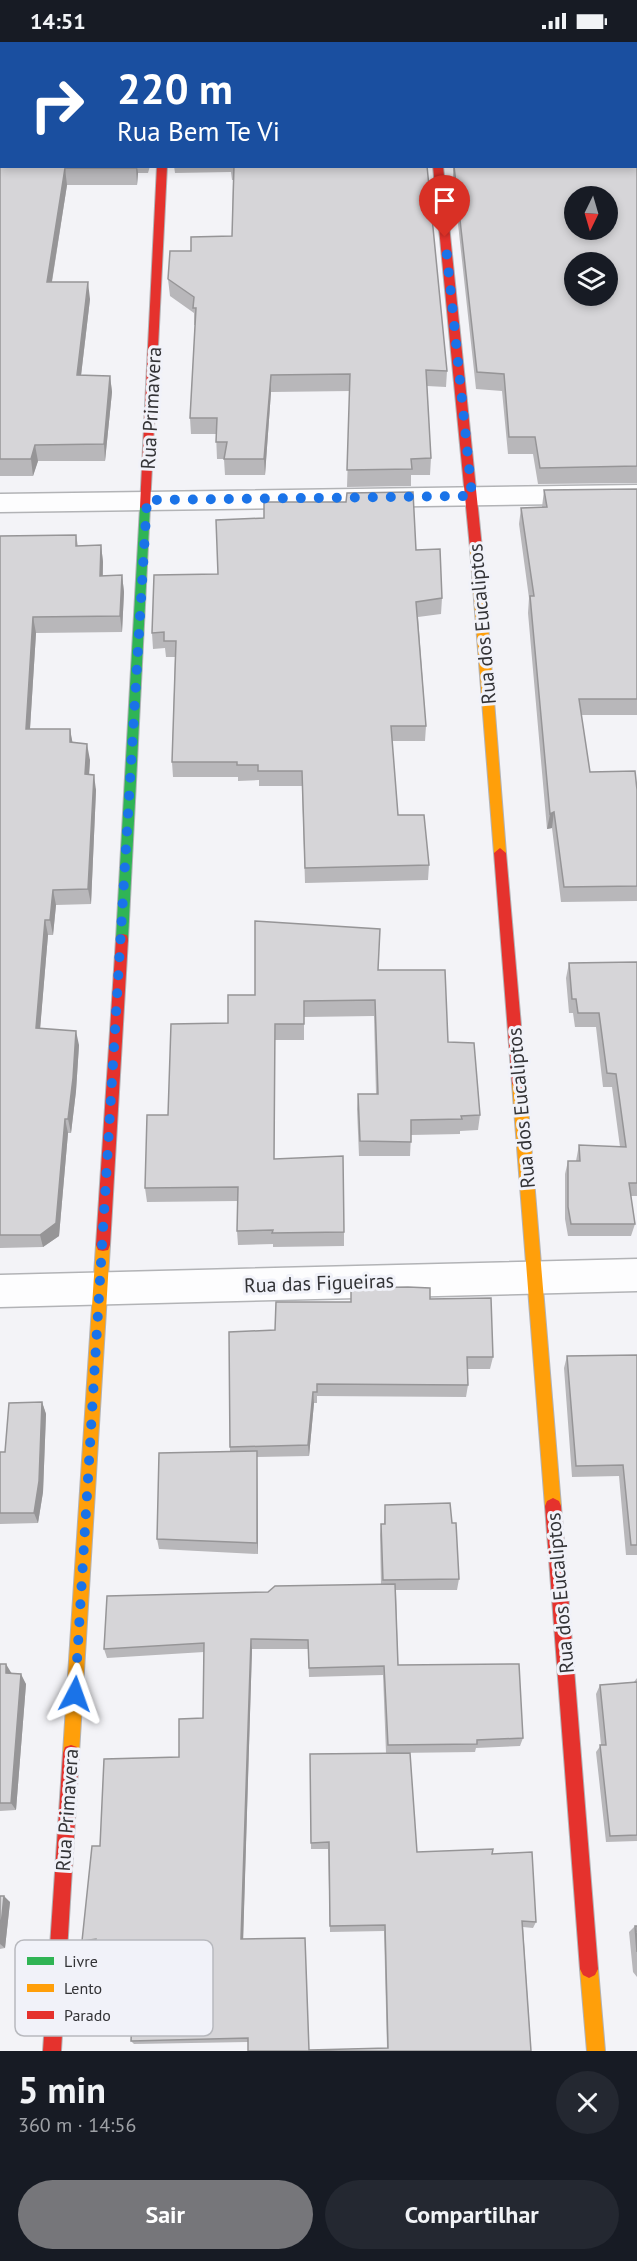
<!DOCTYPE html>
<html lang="pt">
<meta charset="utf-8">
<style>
:root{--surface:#171b24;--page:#242831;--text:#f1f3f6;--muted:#9ea1a6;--accent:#76767a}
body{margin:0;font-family:"PT Sans",sans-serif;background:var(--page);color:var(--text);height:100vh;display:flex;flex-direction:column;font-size:22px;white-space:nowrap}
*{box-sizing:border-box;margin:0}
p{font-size:20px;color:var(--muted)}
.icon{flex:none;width:33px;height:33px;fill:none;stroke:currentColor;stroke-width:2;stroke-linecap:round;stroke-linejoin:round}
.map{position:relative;height:2009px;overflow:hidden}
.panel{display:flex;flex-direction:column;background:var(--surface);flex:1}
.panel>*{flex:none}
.banner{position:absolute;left:0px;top:0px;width:638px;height:126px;box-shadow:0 3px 9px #0003;background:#1a4fa0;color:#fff;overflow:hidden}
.needle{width:39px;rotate:185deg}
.fabs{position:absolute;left:564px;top:144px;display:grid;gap:12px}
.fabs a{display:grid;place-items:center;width:54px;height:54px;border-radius:50%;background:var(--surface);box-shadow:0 3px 9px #0003;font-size:30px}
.pin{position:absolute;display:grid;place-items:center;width:51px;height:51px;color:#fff;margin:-62px -26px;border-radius:50% 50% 50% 0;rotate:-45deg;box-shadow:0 0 6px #0007}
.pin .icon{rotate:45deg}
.me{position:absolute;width:66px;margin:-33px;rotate:4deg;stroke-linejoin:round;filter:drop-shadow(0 0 4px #0008)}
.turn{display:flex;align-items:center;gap:21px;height:126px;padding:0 18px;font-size:27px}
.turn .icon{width:78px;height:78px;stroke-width:2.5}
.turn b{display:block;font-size:42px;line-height:51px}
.round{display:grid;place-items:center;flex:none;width:63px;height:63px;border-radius:32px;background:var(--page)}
.overview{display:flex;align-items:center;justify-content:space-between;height:102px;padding:0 18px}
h1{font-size:36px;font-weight:800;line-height:45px}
.primary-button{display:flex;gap:12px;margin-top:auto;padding:12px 18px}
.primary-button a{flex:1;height:69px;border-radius:36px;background:var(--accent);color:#fff;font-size:24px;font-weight:800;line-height:69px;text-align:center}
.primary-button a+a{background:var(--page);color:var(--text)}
.status{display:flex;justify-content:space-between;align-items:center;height:42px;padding:0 30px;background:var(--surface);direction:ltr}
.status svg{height:16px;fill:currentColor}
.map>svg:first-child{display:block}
</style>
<div class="status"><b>14:51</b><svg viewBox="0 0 49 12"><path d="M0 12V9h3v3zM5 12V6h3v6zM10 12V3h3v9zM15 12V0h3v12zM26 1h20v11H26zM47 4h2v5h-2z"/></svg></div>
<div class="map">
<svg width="637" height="2009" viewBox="0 0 637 2009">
<rect width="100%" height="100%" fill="#f3f3f7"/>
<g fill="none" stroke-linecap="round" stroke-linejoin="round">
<defs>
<path id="street" d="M157,0h22v2h-22z
M637,443v18l-637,9v-18z
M637,1217v32l-637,16v-32z"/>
<path id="fast" d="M145,461l5,4 -22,432 -1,4h-10l-1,-4 24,-432z"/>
<path id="slow" d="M476,502l6,4 24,305 -6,5 -6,-5 -24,-305z
M519,1035l5,2 2,4 35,423 -2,5 -6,3 -6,-3 -2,-5 -33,-423 2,-4z
M103,1197l5,1 2,5 -31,508 -2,6 -6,2 -6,-2 -2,-6 33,-508 2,-5z
M589,1918l6,3 3,6 7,82h-18l-7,-82 3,-6z"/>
<path id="jam" d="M157,124h10l-17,341 -5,4 -5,-4z
M433,124h10l39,382 -6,4 -6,-4z
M500,806l6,5 20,230 -2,4 -5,2 -5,-2 -2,-4 -18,-230z
M122,892l5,1 1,4 -18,306 -2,5 -5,1 -5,-1 -2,-5 20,-306 1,-4z
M553,1456l6,3 2,5 37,463 -3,6 -6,3 -6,-3 -3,-6 -35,-463 2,-5z
M71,1703l6,2 2,6 -18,298h-18l20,-298 2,-6z"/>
</defs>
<use href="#street" stroke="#b2b3b6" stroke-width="3"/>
<use href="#fast" stroke="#b2b3b6" stroke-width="2"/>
<use href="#slow" stroke="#b2b3b6" stroke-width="2"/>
<use href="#jam" stroke="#b2b3b6" stroke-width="2"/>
<use href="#street" fill="#fdfdfe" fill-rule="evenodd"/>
<use href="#fast" fill="#30b455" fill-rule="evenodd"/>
<use href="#slow" fill="#ff9f0a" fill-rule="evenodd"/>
<use href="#jam" fill="#e5322d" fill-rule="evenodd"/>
</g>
<path fill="#b8b7ba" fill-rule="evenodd" d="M0,0l2,124h148l-2,7h-10l-1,12h-70l-15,97 38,17 -9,77h29l2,16 -7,69h-67l-5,15h-33z
M637,58v383l-99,1 -5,-30h-25l-6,-63 -26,-2 -23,-211v-12h183z
M174,124h253l20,205 -1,16 -19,-1 4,72 -1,17h-19v11l-64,1 3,-96 -79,1 -6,83h-40l-1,-16h-7l-1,-25h-25l-1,-16 5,-93h-1v-12l-24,-17 -2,-17 23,-28 41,-15 1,-56h-1l-1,-8 -56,1z
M637,447v226h-56l9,57 47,18v111l-76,1 -9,-74 -5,1 -19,-216 1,-15 -10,-74 2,-16 21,-1 2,-17z
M76,493l2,11 23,-1 2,17v14l19,-1 2,17 -2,40 -86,1 -6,96h40l2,14 18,17 -1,15 7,15 -5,114 -35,1 -3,30h-5l-8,93 39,17 -3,46 -5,42h-3l-9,103 -16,11 -43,1v-712z
M416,508l26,48 -1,16 -23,3 8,109 -1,15h-33l6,74 31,50 -1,15 -123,3 -3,-97h-43v-6l-21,1v-4h-65l-1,-15 3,-105h-9l-1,-9 -12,1 -1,-16 66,-59z
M637,920v234h-6l4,28 -4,12h-63l-3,-17v-45l3,-13h8l3,-16 41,2 -8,-60h-9l-7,-60h-21l-2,-14h-4l-3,-35 3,-15z
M378,928l70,72 32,73 -2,15 -18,1v3l-49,1 -1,21h-51l-2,-47 1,-15h18l-2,-78 -70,1v23h-29l-1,119 70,73v14l-71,1v-3l-35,1 -1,-14v-30l-90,1 -2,-14 23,-73 60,-92 27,-28z
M430,1257l63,58 -3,12h-23l1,16 -2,12 -149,-1v7h-3l-5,53 -52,1 1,97 -99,-5 -2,-10 73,-87v-5l45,-117 76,-28z
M637,1313v200h-11l-7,-79 -47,1 -8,-109 3,-12z
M42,1360l4,12 -3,78 -5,31 -38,1v-72h5z
M385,1463l67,18 7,56 -2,11h-61l2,75 125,73 -3,8 -44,2 -1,4 -80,1 22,99 75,2 44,68 -3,6 -10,-1 8,124h-283v-9l-114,2 -3,-3 1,-19h-34l-4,-3 2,-74 -10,1 -4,-5 18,-95 79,-89 24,-39 1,-66 -97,6 -3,-9 164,-57 113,-7 -1,-50 1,-11h3zM252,1607h56l1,28 74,-2 3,78 -76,1 1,95h17l2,83 54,-1 3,117 -78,2 -66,-111z
M0,1622l26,20 -10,126 -16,1z
M637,1636v163l-31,1 -10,-90 5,-7 -5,-51 4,-9 34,-3z
M0,1854l10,6 -5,46 -5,1z
M635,1884h2v51l-4,-5 -4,-40z"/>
<path fill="#969597" d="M136,124h1l1,7 -1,12z
M65,126l2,17 -18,114 -2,-17z
M88,240l2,17 -11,93 -2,-17z
M271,333v17l-6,83 -1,-16z
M110,334l2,16 -7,69 -1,-17z
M35,403l3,16 -5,15 -2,-17z
M101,503l2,17 -1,30 -2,-16z
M122,533l2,17 -2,40 -2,-16z
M33,575l3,16 -7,111 -3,-15z
M70,687l3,16 -3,-3z
M87,702l3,16 -2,30 -3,-16z
M94,733l2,15 -5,114 -3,-15z
M554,770l-2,16 -5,1 3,-15z
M53,848l3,15 -3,30 -3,-15z
M45,878l3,15 -9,107 -3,-14z
M76,989l3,14 -3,46 -5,42 -3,-14z
M65,1077l3,14 -9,103 -16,11 -3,-12z
M313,1350l1,11 -5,53 -1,-11z
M42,1360l4,12 -3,78 -5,31 -4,-10z
M257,1409v11l1,92 -1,-11z
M251,1597l1,10 -9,295 -2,-5z
M6,1622l6,10 -6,-1z
M21,1632l5,10 -10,126 -5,-7z
M4,1854l6,6 -5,46 -5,-4v-9z"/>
<path fill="#d6d5d8" stroke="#969597" stroke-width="1.5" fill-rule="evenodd" d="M0,0h143v2h-141v122h134v2h-71l-18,114h41l-11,93 33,1 -6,68 -69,1 -4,14h-31z
M211,0h406v2h-406z
M636,58h1v366l-97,2 -5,-31h-26l-5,-63 -27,-2 -23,-206h182zM574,154h34v34h-34zM574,220h34v34h-34z
M234,124h193l20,205 -21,-1 5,88 -20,1 1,10 -65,1 3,-96 -79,1 -7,84h-40l3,-17h-11l1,-24h-27l6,-110h-3l1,-11 -26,-18 2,-28h21v-14l41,-1z
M637,447v210h-58l11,73 45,-1 2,19v96l-73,1 -10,-75 -4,2 -20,-218h4l-13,-88 26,-1 -3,-17z
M413,450l3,58 24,-1 2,49 -26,4 10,124h-35l7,89h26l5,50 -124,3 -3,-97h-44v-6h-21v-3h-65l4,-121h-12v-9l-12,1 2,-58 64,-1 -2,-54 48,-2v-16h82l1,-9z
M76,493v11l25,-1 -1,31 22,-1 -2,41 -87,1 -7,112h44v13l17,2 -2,30 9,1 -6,114 -35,1 -3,30h-5l-9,108 40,3 -3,47 -5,41h-3l-9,104 -16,12h-40v-699z
M255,879l125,8 -2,41h67l3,72 26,1 6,72 -19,1 1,3 -51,1v22l-51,-1 -2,-47h20l-3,-94 -71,1v23h-29l-1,135 69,-3 1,76 -72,1 1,-3 -36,1 1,-44 -93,1 2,-73h21l3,-91 57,-1v-28h27z
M637,920v221h-8l6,41h-64l-3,-17v-46h12l-1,-16 47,2 -10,-73 -9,-1 -8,-60h-21l-2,-14h-4l-3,-36z
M408,1245l22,1v11l61,-1 2,59h-26l1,28 -151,-1v8h-4l-5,53 -78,2 -1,-115 46,-2 1,-28h75v-14z
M637,1313v190h-6l-8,-80 -47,1 -9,-110z
M42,1360l-3,79 -5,32h-34v-61h5l4,-49z
M257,1409v92l-100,-4 2,-86z
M450,1461l2,20h4l3,56 -76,1 -2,-56h4v-19z
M395,1542l3,81 121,-1 4,74 -46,2v4l-89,1 -4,-79 -75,2 -1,-28 -57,-1 -10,300 64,-1 4,112 79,-2 -3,-123 -55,1 -1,-84 -18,1 -1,-89 100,-1 7,99 76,-3 -1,5 40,-2 4,70 -14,-1 9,130h-283v-13l-117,3 1,-23 -38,1 2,-80 -14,2 10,-95h8l4,-87 75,-2v-38l24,-1 1,-75 -100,6 3,-53 161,-4 7,-6z
M0,1622h6v9l15,1 -10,129h-11z
M637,1640v153l-27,1 -10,-91h6l-6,-60z
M0,1854h4l-4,39z
M635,1884h2v26z"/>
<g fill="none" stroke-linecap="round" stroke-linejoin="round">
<path stroke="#1a73e8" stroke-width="10" stroke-dasharray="0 18" d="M75,1652l72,-1194 325,-4 -27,-259"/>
</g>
<g text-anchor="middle" stroke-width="6" stroke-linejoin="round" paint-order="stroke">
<g font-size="20" fill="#333336" stroke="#f1f2f9">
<text transform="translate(151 366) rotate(-87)" y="7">Rua Primavera</text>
<text transform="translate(482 582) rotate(-95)" y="7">Rua dos Eucaliptos</text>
<text transform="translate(521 1066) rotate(-95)" y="7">Rua dos Eucaliptos</text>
<text transform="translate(319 1241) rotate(-2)" y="7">Rua das Figueiras</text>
<text transform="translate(560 1551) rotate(-95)" y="7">Rua dos Eucaliptos</text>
<text transform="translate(67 1768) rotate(-86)" y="7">Rua Primavera</text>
</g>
</g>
<rect x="15" y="1898" width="198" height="96" rx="9" fill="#f1f2f9" stroke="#b8b9be" stroke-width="1.5"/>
<rect x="27" y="1915" width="27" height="8" fill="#30b455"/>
<rect x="27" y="1942" width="27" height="8" fill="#ff9f0a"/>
<rect x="27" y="1969" width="27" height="8" fill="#e5322d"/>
<g font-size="16" fill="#333336">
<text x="64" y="1925">Livre</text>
<text x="64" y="1952">Lento</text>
<text x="64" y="1979">Parado</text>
</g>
</svg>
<div class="fabs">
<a><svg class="needle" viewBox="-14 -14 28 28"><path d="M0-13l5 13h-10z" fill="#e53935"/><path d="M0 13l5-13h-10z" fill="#9ea1a6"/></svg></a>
<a><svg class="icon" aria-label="layers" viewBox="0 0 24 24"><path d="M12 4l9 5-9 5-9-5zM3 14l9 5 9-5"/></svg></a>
</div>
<div class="pin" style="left:445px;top:195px;background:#d93025"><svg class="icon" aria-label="arrive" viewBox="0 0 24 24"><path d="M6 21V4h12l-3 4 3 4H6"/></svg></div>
<svg class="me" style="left:75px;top:1652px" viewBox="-20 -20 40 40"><path d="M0-17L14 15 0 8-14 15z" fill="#1a73e8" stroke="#fff" stroke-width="4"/></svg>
<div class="banner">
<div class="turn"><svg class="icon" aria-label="right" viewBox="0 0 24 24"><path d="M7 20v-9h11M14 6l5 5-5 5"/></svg><div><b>220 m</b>Rua Bem Te Vi</div></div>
</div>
</div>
<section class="panel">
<div class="overview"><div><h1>5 min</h1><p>360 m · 14:56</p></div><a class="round"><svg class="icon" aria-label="close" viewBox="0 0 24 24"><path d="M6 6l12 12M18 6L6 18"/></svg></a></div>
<div class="primary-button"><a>Sair</a><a>Compartilhar</a></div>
</section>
